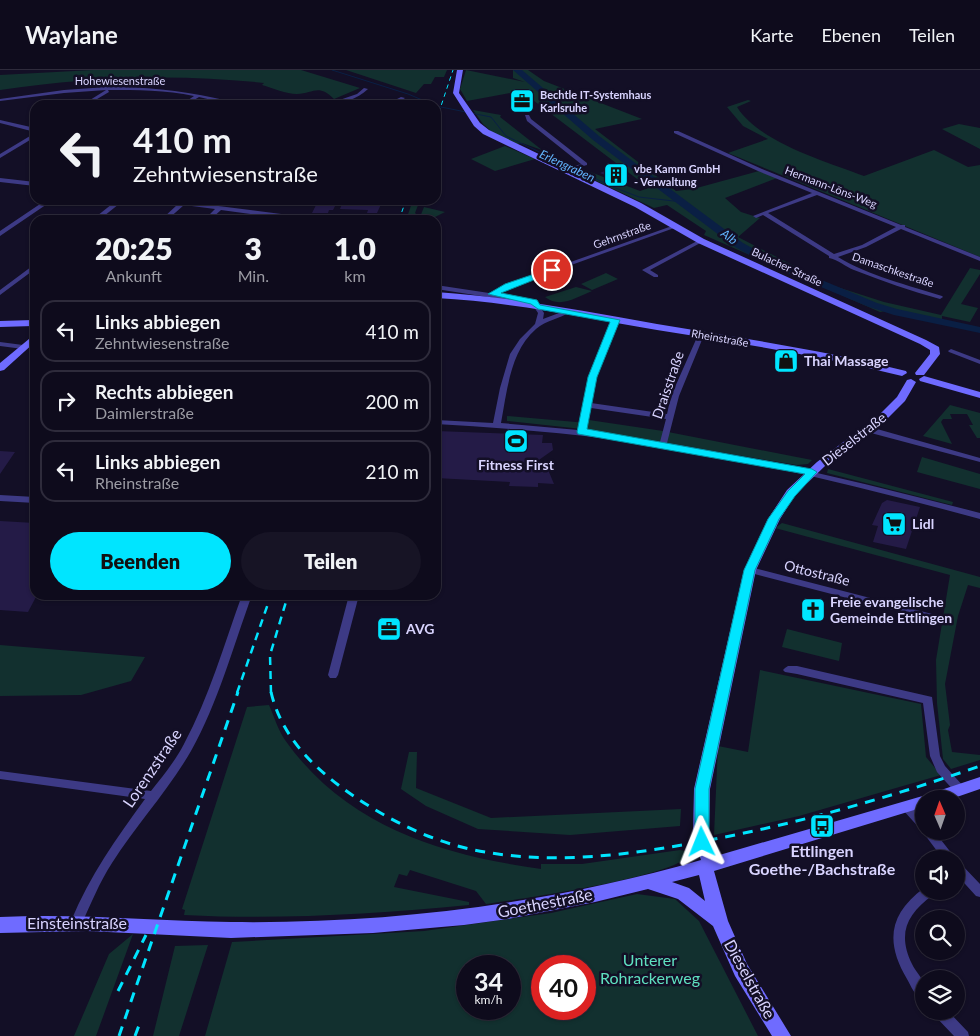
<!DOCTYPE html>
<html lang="de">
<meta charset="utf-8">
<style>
:root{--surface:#0e0b1c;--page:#171425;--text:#f1f3f6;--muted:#9b9ba3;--line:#2e2b3b;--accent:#00e5ff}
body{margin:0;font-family:Lato,sans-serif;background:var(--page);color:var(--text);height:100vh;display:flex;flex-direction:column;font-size:19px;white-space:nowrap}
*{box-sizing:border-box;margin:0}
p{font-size:16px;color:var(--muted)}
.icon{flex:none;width:28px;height:28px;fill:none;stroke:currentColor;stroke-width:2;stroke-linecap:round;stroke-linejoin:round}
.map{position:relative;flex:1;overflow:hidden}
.sheet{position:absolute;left:30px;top:145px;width:411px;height:385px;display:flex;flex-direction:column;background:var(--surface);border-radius:15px;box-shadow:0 1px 4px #0004,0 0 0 1px var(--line)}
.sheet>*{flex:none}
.banner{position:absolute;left:30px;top:30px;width:411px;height:105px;border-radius:15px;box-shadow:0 1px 4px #0004,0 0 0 1px var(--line);background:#0e0b1c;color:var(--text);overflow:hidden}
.needle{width:32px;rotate:358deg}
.fabs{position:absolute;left:915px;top:720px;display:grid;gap:10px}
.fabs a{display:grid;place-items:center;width:50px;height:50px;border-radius:50%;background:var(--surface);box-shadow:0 1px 4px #0004,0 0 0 1px var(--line);font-size:25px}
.speed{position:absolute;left:456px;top:885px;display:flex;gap:10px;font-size:25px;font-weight:700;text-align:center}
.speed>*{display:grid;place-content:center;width:65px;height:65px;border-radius:50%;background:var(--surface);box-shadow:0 1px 4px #0004,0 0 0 1px var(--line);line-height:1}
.speed small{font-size:12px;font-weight:400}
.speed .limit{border:8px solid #d22;background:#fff;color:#111}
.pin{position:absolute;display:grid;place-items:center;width:42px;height:42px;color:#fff;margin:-21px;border:2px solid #fff;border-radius:50%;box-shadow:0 1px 5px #0007}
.me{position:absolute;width:55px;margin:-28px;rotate:358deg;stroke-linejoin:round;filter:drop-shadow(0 0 4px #0008)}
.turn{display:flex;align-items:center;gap:18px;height:105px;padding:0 20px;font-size:22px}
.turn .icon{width:65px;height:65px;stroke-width:2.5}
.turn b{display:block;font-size:35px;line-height:42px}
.eta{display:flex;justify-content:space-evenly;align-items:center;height:85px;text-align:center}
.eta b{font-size:30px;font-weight:800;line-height:35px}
.cta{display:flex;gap:10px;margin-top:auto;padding:10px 20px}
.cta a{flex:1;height:58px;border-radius:30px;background:var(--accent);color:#111;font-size:20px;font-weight:800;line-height:58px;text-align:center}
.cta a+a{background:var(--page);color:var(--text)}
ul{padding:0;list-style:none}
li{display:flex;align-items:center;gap:15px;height:62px;margin:0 10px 8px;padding:0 10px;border:2px solid var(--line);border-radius:15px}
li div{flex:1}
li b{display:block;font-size:19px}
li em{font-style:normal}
header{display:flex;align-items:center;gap:30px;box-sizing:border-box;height:70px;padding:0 25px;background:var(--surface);border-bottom:1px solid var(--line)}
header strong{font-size:24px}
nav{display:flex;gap:28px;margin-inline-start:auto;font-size:18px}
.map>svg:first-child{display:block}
</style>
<header>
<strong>Waylane</strong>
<nav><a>Karte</a><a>Ebenen</a><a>Teilen</a></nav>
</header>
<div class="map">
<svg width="980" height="966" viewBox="0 0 980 966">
<rect width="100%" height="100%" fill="#130f26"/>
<path fill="#12302f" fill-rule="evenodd" d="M93,0h208l59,18 -26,11c-16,-16 -21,-5 -37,-5 -11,0 -24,-6 -35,-9l2,-2c-87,-10 -177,-6 -264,7v-15z
M346,0h101l-3,7h-9l-4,7h-7l-8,9z
M466,0l59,12 -12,-4v-8h15l16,11 98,38 -47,10 81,62 17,-2 66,-18 18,7 -52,20 16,14 19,6 -22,19 93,48 53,17 57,13 29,-47 10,2v4l-19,30 17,4 -8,14 -28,-6v5l-51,-11 -11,2 -176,-77 2,-4 -39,-26 -13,3 -81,-38 7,-2 60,23 9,-3 -128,-97 -54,10 -7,-12z
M748,30l3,1 -14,6c23,36 88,54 127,69l70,-26 34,17 12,-2v92l-252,-104 40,-14 -25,-13 -16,-19z
M473,40l28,5 -1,2 42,33 -20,-7 -5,1 -25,-12 -9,-8z
M959,54l21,4v21l-38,-20z
M505,76l30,13 -40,12 -24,-12z
M413,130h7l-5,13 5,4 4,-10 21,5 -16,8h-23z
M606,203l12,6 -26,11 -11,-6z
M576,217l16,4c-15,6 -32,18 -47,6z
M950,335l30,8v25h-3l-8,-13h4l-6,-11h-17l2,5h-9l-2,3 11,22 -29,-8z
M507,346l80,7 2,-3 74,11 149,29 -4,4 -11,1 -215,-36 -75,-8z
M922,387l58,17v15l-63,-17z
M828,399l125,33 -1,3 -125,-32z
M782,453l198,54v11l-12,-3 -10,31 -13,68 5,41 -2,5 4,22 28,3v5l-29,9 -8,-10 -6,-56 -1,-43 14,-85 -175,-47z
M787,559l55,14 -3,18 -57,-14z
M0,575l145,12 -14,24 -50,14 -81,1z
M760,600l161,34 5,53 15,18 -142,41 -85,19 4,-89 30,6z
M269,635c5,11 9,25 16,35 61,86 156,115 256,129v-5h41l98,-14 10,2 1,2c-15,23 -171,45 -205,50l-10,-13 -66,-21 -3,6 -8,-2 -5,13 75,15v3c-95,9 -190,15 -285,10l1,-5 -3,-1 65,-202z
M409,682h8l-1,36 75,30 190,-9 -1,17 -110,9 -92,-6 -52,-23 -25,-17z
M637,824l38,5 24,22 59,115h-553l27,-94 192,-11 127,-18zM468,896h42v43h-42zM542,896h43v43h-43z
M133,864l-37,102h-22l35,-82z
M208,875l-29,91h-26l22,-90z"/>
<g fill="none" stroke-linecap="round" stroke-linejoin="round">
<path stroke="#0a1f44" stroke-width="1" d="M332,0l76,24 26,11
M436,36l55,11 15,19 107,51 26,10 43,5"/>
<path fill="#0a1f44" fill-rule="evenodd" d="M513,0h9l77,66 144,107 33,18 101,42 20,6 83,18v6l-86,-18 -25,-8 -101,-42 -33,-18 -142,-107z"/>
</g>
<path fill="#241b47" d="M614,97h2l13,9 -11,4 -18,-7z
M368,130h15l-6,13h-10l1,-3 -28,-1 3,-8 24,1z
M317,133l19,1 -3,6h-4l-1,3h-16z
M436,361l107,4 -1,8h10l1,7 -17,12 16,2 -3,8 5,12 -16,-1v4l-29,-1 1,-4 -74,-4z
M0,381l15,1 -15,22z
M887,430l33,7 -14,42 -33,-7 5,-16 -6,-1 10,-22z
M0,451l35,2v72h2l-9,17 -28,-2z"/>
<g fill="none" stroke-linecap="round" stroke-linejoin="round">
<path fill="#3d3a85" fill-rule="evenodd" d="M107,17c37,0 72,3 108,11 9,2 19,3 26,7h-8l-34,-8 -13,8h-5l13,-9c-28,-6 -57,-6 -86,-6l1,2 -22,13h-5l24,-15 -42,3 -64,8v-2l64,-9z
M364,18l4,1c-10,10 -29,16 -43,16l32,-11z
M401,27l4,1 -6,4 -2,3h-4l2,-5z
M359,32h4v3h-4z
M525,45h4l2,4 56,44v2l-22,6v-2l16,-5 -54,-43z
M0,50l35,8v4l-35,-9z
M674,61h4l84,38 139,56h4v2l75,30v4l-79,-32 -35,18 -28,10c31,19 70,28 104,39l1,1 -3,2c-29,-8 -58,-18 -86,-29 -8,-3 -17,-11 -25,-12v-2l-66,-41 -7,3 -3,-2 59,-23 -54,-22 -84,-38zM817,125l79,32 -34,18 -28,9 -66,-41z
M35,63v4l-35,21v-4z
M0,108l35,4v4l-35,-4z
M46,130h7l-53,36v-5z
M117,130h7l-25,20h-7z
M154,130l27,1 3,-1 3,2 102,13 52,3 3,2 -55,-1 -68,-9 -11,10h-6l11,-11 -31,-4 -17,15h-6l17,-16 -21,-2z
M672,156l5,1 -167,60 -14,7 40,7 8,12 -1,6 24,-9 3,2c-10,7 -24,8 -34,17 -26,22 -29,63 -35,94l77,7 11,-53 24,-57 3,-2 3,2 -22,57 -6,26 76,11 4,-18 27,-61 3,-2 3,2 -25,61 -12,47c106,18 210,43 313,70v6c-89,-24 -178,-47 -269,-64 -91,-17 -182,-26 -275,-31v-4l57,3 7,-35 10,-34 10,-15 15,-15 3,-11 -6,-9 -96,-15v-4l53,8 17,-8zM591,338l75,11 -6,23 -74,-11z
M699,170l5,1 -54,29 8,5v2h-4l-12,-7z
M35,194v5l-35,26v-5z
M0,272l23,3 3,2 -3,2 -23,-3z
M951,279l29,11v4l-31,-12 -1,-1z
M871,359h6l103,29v4l-109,-29 -1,-2z
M0,425l35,2v6l-35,-2z
M750,497l186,48 5,3 -5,3 -189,-49 -1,-2 1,-2z
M242,525h10c-19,52 -34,108 -61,156 -23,40 -55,74 -79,112 -13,20 -21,41 -31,62l-4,1 -4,-1 -2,-4c19,-46 45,-82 74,-122l-145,-20v-8l151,20c12,-15 24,-30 33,-47 25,-47 40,-99 58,-149z
M349,525h10l-21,80 -2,3h-6l-2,-3z
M788,596h9l135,31 8,59 5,10 19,21 1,3 -1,3 -4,1 -4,-1 -19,-21 -7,-16 -7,-53 -126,-29 -12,-2 -2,-2 2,-2z
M907,733l4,1 13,15v12h10l22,28h-13l-21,-28 -19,-21 -1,-3 1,-3z
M956,791l4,2 20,21v13l-4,-1 -20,-22z
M924,818v3h11l-2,4c-26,19 -36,38 -21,69 3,7 10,13 12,20 1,5 0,11 0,16 -9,-3 -13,-14 -17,-21 -22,-37 -18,-65 17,-91z
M933,941h15l20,21 1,4h-15l-20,-21z"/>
<path fill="#6f6bff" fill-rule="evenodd" d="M457,0h6l-4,23 21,30 9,7 152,73 63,36 222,101 13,7 1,7 -16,21h-8l-1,-2 15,-19v-4l-10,-6 -222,-101 -63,-36 -152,-73 -9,-8 -21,-33z
M436,222c75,5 147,19 221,32 83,14 167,26 249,47l1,2 -5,3c-81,-20 -163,-33 -245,-46 -74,-13 -146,-28 -221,-32z
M33,250l2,1v4l-2,1 -33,1v-6z
M35,264v8l-31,28 -4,1v-8z
M924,306l56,16v6l-60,-17 -1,-2z
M911,309l5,3 -11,19 -18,18 -62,47 -30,29 -15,24 -24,51 -46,219 -1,47 7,20 210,-61 54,-18v12l-29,10h-27v8l-210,64 14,50 19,43 44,72h-19l-37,-60 -22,-50 -35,-27 -30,-10 -53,13 -87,17 -44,6 -91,8 -142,5 -144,-7 -87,2v-16c77,-4 153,4 231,5 159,2 317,-18 470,-62l-8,-24 1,-47 50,-219 24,-51 19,-29 30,-28 62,-47 18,-18 10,-17zM699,805l6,26 -16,-13 -17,-6z"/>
<path stroke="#00e5ff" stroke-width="1" stroke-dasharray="4.5 4" stroke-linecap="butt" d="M436,51l17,-51
M399,150l7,-20"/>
<path stroke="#00e5ff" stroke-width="2.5" stroke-dasharray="8 6" stroke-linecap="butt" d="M237,623l34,-98
M271,623l-1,-38 18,-60"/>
<path stroke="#00e5ff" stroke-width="3" stroke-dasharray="10 8" stroke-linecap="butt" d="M271,622c11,47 46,79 84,105 36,24 76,44 119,53 74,15 150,6 224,-8 96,-17 190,-44 282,-76
M118,921l28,-56
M119,966l119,-344
M135,966l6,-16"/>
</g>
<path fill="#00e5ff" stroke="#0095a6" d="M552,198l2,1v3l-53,21 36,7 3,5 80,15 -23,57 -10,52 225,40 5,3 -22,24 -16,23 -24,51 -46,219v53l-2,4 -5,2 -5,-2 -2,-4v-53l49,-219 24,-51 20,-28 17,-17 -227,-40 -1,-2 11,-55 22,-55 -72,-13 -7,-5 -43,-10 17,-10z"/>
<defs>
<symbol id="office-square" viewBox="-11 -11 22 22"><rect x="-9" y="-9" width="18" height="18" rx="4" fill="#00e5ff" stroke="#130f26"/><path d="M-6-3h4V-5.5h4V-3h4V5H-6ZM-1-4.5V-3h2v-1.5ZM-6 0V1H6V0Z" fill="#111"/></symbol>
<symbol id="building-square" viewBox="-11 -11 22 22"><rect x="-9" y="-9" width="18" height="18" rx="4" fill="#00e5ff" stroke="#130f26"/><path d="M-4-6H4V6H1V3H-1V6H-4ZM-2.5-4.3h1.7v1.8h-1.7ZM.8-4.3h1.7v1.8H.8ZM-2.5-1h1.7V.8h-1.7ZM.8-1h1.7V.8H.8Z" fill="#111"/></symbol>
<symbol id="shop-square" viewBox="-11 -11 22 22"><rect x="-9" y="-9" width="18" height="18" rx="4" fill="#00e5ff" stroke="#130f26"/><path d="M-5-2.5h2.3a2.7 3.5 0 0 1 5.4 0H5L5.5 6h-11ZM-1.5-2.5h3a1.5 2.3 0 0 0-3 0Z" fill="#111"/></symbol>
<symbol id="stadium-square" viewBox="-11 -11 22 22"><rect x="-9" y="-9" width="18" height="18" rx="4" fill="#00e5ff" stroke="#130f26"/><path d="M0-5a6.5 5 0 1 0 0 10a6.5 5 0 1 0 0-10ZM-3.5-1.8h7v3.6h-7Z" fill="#111"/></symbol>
<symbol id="supermarket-square" viewBox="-11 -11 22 22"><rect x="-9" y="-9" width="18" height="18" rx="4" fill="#00e5ff" stroke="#130f26"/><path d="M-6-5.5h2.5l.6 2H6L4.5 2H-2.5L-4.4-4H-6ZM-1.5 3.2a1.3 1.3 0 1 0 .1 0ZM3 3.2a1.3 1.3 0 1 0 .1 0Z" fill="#111"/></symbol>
<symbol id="church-square" viewBox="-11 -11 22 22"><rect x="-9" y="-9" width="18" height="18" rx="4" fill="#00e5ff" stroke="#130f26"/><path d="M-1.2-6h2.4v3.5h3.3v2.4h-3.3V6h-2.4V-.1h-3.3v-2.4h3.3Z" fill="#111"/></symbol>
<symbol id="bus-square" viewBox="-11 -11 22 22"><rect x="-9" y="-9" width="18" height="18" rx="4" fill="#00e5ff" stroke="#130f26"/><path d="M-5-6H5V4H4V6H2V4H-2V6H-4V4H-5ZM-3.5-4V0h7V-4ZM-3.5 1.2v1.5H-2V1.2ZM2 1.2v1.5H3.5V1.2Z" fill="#111"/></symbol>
</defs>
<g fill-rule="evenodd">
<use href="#office-square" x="508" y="17" width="28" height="28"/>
<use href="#building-square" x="602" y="91" width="28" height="28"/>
<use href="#shop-square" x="772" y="277" width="28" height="28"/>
<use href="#stadium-square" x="502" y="357" width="28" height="28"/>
<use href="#supermarket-square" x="880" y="440" width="28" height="28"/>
<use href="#church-square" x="799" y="526" width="28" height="28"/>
<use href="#office-square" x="375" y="545" width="28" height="28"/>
<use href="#bus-square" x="808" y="742" width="28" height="28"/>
</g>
<g text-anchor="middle" stroke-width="5" stroke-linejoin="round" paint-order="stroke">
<g font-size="11" fill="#d9d4ff" stroke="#130f26">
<text x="120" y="15">Hohewiesenstraße</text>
<text transform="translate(831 117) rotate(21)" y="4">Hermann-Löns-Weg</text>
<text transform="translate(622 165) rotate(-20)" y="4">Gehrnstraße</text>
<text transform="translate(787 197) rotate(25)" y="4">Bulacher Straße</text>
<text transform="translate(893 200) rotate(19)" y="4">Damaschkestraße</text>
<text transform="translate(720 268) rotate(10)" y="4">Rheinstraße</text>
</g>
<g font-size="11" font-weight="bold" fill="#d9d4ff" stroke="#130f26" text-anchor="start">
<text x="540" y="29">Bechtle IT-Systemhaus<tspan x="540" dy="13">Karlsruhe</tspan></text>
<text x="634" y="103">vbe Kamm GmbH<tspan x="634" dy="13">- Verwaltung</tspan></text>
</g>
<g font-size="12" font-style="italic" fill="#62b6ff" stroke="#130f26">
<text transform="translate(567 96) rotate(25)" y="4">Erlengraben</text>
<text transform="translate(729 167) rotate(36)" y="4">Alb</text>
</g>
<g font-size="14" font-weight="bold" fill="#d9d4ff" stroke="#130f26" text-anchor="start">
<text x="804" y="296">Thai Massage</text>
<text x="516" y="400" text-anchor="middle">Fitness First</text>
<text x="912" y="459">Lidl</text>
<text x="830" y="537">Freie evangelische<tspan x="830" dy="16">Gemeinde Ettlingen</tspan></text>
<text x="406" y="564">AVG</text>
</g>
<g font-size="14" fill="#d9d4ff" stroke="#130f26">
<text transform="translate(668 315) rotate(-71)" y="5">Draisstraße</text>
<text transform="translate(854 369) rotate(-38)" y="5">Dieselstraße</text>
<text transform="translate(817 503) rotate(14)" y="5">Ottostraße</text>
</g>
<g font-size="16" fill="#d9d4ff" stroke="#130f26">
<text transform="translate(152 698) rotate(-56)" y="6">Lorenzstraße</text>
<text transform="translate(545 833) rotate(-11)" y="6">Goethestraße</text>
<text x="77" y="859">Einsteinstraße</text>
<text transform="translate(750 909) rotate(61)" y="6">Dieselstraße</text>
</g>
<g font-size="16" font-weight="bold" fill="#d9d4ff" stroke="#130f26">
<text x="822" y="787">Ettlingen<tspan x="822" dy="18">Goethe-/Bachstraße</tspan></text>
</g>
<g font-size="16" fill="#5fe0c0" stroke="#130f26">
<text x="650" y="896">Unterer<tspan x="650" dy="18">Rohrackerweg</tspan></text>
</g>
</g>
</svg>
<div class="fabs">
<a><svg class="needle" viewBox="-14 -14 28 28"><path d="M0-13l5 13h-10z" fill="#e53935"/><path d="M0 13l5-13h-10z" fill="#9b9ba3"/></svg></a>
<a><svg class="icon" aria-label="sound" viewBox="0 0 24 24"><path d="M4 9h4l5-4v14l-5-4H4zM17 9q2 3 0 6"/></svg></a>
<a><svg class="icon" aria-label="search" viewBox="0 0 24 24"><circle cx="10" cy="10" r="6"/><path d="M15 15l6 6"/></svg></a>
<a><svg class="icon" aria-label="layers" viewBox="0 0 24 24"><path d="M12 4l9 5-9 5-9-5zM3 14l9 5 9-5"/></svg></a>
</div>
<div class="speed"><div>34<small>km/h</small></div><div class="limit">40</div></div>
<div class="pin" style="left:552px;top:200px;background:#d93025"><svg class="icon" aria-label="arrive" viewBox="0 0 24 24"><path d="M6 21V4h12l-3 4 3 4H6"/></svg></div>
<svg class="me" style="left:702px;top:772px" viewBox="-20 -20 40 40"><path d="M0-17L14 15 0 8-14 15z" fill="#00e5ff" stroke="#fff" stroke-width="4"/></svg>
<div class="banner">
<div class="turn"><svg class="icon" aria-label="left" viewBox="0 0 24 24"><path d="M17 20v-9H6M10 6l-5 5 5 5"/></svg><div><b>410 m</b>Zehntwiesenstraße</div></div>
</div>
<section class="sheet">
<div class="eta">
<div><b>20:25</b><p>Ankunft</p></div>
<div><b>3</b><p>Min.</p></div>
<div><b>1.0</b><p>km</p></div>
</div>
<ul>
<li><svg class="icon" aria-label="left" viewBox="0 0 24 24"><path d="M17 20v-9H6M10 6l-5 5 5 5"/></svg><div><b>Links abbiegen</b><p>Zehntwiesenstraße</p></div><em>410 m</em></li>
<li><svg class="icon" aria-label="right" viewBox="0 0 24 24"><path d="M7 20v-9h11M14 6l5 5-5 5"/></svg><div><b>Rechts abbiegen</b><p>Daimlerstraße</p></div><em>200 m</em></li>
<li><svg class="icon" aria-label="left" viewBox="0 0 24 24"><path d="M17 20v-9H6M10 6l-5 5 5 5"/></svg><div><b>Links abbiegen</b><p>Rheinstraße</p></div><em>210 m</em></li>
</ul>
<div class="cta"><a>Beenden</a><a>Teilen</a></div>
</section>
</div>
